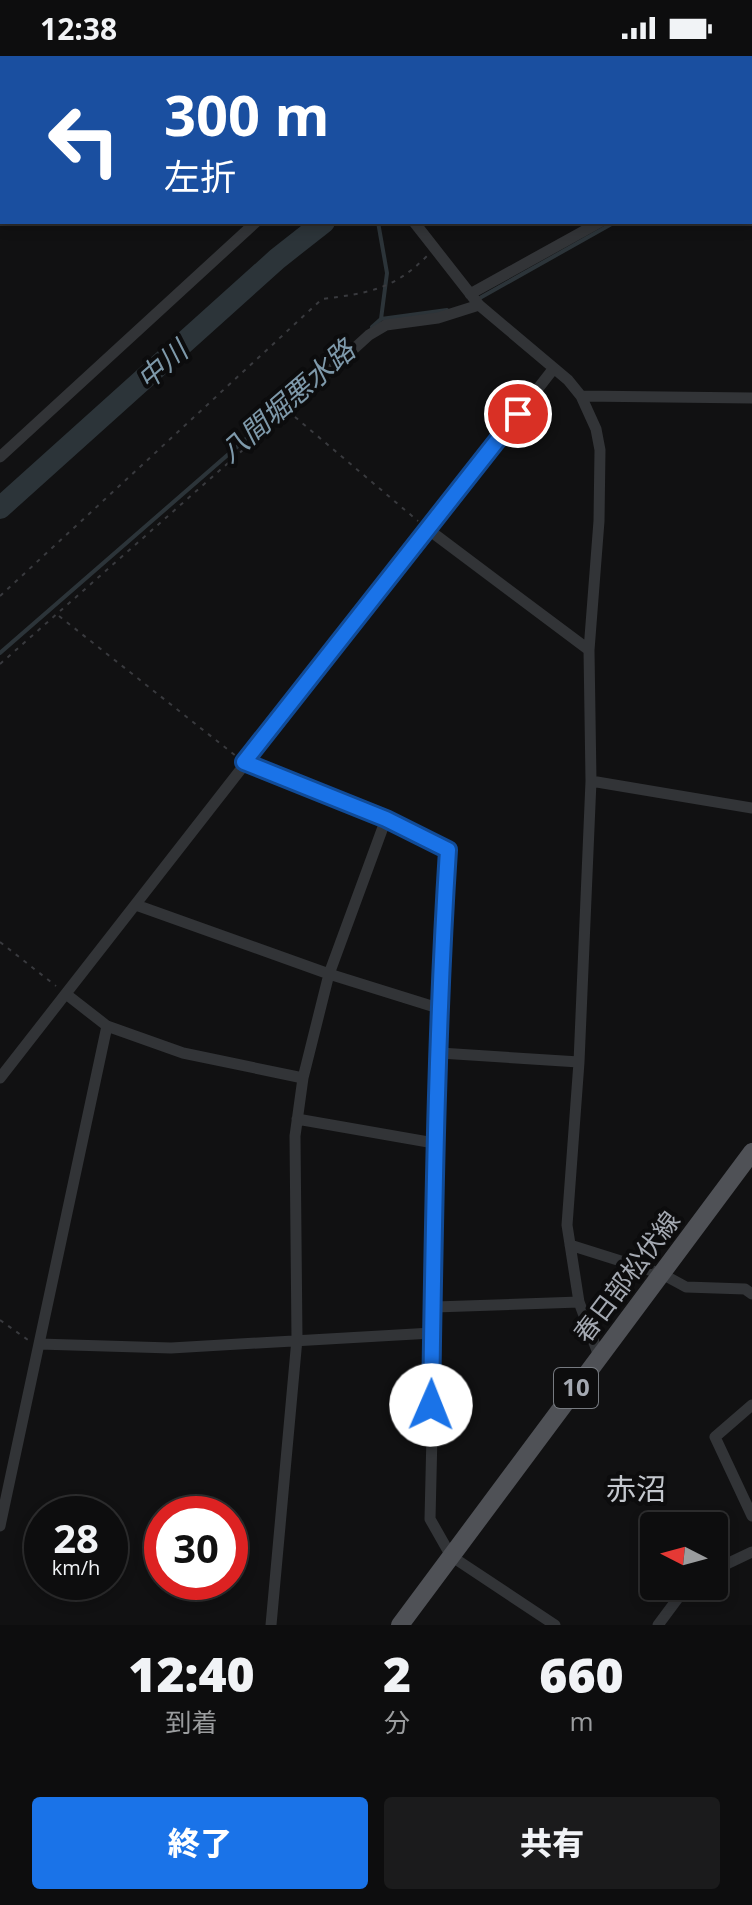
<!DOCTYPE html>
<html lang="ja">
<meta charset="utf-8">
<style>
:root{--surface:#0d0d0e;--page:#1b1b1c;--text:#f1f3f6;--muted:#9a9c9e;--line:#2d2d2e;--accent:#1a73e8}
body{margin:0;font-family:"Open Sans","Noto Sans JP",sans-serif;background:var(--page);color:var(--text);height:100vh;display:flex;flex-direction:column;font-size:30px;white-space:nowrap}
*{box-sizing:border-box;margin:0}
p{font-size:26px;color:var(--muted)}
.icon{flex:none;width:44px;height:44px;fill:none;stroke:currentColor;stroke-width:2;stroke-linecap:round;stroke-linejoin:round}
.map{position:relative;height:1569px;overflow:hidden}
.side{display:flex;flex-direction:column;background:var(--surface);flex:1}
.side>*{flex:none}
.banner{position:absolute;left:0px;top:0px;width:752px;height:168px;box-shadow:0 4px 12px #0003,0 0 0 2px var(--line);background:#1a4fa0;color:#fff;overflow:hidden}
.needle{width:52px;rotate:276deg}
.buttons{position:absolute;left:640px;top:1456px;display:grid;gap:16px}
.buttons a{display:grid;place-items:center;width:88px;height:88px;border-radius:8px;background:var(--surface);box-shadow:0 4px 12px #0003,0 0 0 2px var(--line);font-size:40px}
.speed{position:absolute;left:24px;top:1440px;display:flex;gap:16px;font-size:40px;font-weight:700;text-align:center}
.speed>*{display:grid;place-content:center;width:104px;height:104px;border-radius:50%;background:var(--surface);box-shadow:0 4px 12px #0003,0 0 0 2px var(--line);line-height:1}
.speed small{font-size:20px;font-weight:400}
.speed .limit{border:12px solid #d22;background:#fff;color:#111}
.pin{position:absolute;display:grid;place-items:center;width:68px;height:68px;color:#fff;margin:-34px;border:4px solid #fff;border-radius:50%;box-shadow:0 2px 8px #0007}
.me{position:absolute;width:88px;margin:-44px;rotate:1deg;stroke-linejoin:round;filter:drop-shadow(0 0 6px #0008)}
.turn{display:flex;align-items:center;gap:28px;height:168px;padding:0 32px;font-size:36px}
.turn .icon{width:104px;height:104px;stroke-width:2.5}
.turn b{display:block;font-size:56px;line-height:68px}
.eta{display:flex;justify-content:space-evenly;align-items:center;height:136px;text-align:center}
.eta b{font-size:48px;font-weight:800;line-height:56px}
.primary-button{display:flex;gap:16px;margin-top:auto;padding:16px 32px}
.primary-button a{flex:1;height:92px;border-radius:8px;background:var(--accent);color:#fff;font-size:32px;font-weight:800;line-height:92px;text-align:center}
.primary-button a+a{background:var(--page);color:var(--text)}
.status{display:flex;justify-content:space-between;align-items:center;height:56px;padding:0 40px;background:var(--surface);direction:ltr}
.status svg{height:22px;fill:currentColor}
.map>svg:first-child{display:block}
</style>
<div class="status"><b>12:38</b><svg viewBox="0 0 49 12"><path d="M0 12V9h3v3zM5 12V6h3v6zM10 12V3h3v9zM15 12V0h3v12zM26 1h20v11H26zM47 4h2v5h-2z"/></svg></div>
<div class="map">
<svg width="752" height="1569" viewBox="0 0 752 1569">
<rect width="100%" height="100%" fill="#111112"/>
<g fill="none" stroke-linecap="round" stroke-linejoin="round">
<path stroke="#2c3439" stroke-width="4" d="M378,166l9,51 -6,46
M478,243l137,-77
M372,271l9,-8 66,-9
M0,597l285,-248"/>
<path stroke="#2c3439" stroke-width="22" d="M513,2l2,-2
M0,452l277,-249 47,-37"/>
<path stroke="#393a3e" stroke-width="2" stroke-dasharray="4 6" stroke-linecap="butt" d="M295,361l123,104
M0,540l322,-297c46,-6 71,-9 105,-43
M59,560l177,140
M0,608l278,-245
M0,886l56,44
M0,1264l28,20"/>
<path stroke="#323437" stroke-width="11" d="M59,0l2,2
M243,2l3,-2
M452,2l2,-2
M604,2l3,-2
M737,2l3,-2
M750,98h2
M414,166l65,83 89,75 13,16 15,33 4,21 -1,71 -10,129 2,131 -12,281 -12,163 12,77 20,54
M470,238l130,-72
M581,340l171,2
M287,354l82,-75 17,-10 52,-7 41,-13
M0,401l256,-235
M429,474l160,120
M244,706l142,57 62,31 -14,293 1,164 -5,212 21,37 104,69
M591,725l161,27
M136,849l193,69 109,34
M66,938l41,32 76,27 120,25
M440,997l139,9
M0,1022l554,-710
M297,1063l137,24
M570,1189l92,29 24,13 59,2 7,5
M435,1251l144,-5
M39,1288l132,4 261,-15
M752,1349l-37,32 37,79
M0,1470l107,-500
M714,1514l38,-18
M271,1569l26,-286 -2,-203 8,-58 26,-104 57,-155
M658,1569l29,-39"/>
<path stroke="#4f5156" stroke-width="18" d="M400,1569l352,-473"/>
</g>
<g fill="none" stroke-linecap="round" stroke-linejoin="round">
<defs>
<path id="route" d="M431,1349c3,-185 5,-370 17,-555l-62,-31 -142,-57 274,-348"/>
</defs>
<use href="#route" stroke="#114b97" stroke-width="20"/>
<use href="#route" stroke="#1a73e8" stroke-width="14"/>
</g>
<g text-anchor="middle" stroke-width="8" stroke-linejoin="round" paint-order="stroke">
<rect fill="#0c0c0d" stroke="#767a80" stroke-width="2" x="554" y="1312" width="44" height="40" rx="6"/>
<g font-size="24" font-weight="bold" fill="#a4a9b2">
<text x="576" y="1340">10</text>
</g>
<g font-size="26" fill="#a4a9b2" stroke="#0c0c0d">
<text transform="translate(627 1221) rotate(-53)" y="9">春日部松伏線</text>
</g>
<g font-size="28" font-style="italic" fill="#7e99aa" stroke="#0c0c0d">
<text transform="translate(162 309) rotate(-41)" y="10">中川</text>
<text transform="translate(287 345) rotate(-41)" y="10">八間堀悪水路</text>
</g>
<g font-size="30" fill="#c4c8ce" stroke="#0c0c0d">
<text x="636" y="1444">赤沼</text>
</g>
</g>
</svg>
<div class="buttons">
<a><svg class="needle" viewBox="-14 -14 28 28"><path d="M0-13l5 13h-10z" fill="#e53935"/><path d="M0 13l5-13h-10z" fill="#9a9c9e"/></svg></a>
</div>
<div class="speed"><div>28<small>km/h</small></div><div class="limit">30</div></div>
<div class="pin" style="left:518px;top:358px;background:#d93025"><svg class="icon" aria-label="arrive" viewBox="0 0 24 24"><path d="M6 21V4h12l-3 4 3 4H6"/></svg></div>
<svg class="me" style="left:431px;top:1349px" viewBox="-20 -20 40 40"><circle r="19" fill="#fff"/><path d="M0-13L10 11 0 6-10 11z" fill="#1a73e8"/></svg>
<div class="banner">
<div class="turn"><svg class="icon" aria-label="left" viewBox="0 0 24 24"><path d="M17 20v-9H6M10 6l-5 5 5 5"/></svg><div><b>300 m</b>左折</div></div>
</div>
</div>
<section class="side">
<div class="eta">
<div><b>12:40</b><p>到着</p></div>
<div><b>2</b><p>分</p></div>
<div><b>660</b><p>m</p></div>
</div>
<div class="primary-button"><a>終了</a><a>共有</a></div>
</section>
